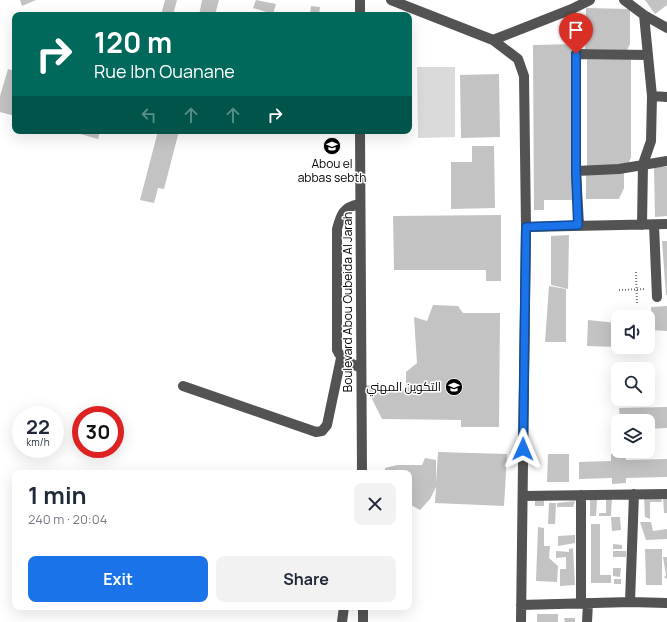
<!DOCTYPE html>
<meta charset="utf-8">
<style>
:root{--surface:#fff;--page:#f2f2f3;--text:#1f2937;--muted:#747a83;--accent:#1a73e8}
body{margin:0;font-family:Manrope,Cairo,sans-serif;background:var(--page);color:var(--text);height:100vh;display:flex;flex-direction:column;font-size:15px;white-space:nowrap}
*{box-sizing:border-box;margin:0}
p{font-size:13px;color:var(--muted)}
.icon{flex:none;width:22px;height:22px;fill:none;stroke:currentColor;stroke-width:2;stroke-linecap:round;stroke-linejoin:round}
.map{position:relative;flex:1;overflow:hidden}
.sheet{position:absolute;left:12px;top:470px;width:400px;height:140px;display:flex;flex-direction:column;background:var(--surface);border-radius:8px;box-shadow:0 4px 16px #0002}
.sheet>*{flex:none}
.banner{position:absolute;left:12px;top:12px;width:400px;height:122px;border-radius:8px;box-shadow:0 4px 16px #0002;background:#00695c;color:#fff;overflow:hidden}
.tools{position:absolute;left:611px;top:310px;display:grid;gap:8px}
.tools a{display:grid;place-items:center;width:44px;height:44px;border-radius:8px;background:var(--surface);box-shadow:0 4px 16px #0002;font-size:20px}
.speed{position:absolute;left:12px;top:406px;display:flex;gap:8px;font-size:20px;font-weight:700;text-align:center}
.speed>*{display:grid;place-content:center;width:52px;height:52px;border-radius:50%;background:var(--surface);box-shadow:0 4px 16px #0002;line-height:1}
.speed small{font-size:10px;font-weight:400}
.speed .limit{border:6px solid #d22;background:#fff;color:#111}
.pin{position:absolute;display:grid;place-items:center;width:34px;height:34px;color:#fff;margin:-41px -17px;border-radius:50% 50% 50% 0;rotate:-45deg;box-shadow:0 0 4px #0007}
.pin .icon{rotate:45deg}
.me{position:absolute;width:44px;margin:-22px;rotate:1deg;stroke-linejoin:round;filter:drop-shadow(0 0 3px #0008)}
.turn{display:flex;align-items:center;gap:14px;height:84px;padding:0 16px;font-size:18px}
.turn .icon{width:52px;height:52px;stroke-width:2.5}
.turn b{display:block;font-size:28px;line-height:34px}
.lanes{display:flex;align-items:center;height:38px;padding:0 16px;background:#0003;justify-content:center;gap:20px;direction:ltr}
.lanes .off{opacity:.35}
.round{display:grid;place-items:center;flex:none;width:42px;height:42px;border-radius:8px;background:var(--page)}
.head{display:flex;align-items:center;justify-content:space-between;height:68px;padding:0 16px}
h1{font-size:24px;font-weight:700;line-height:30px}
.button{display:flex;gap:8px;margin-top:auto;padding:8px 16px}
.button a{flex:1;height:46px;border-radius:8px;background:var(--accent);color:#fff;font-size:16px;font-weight:700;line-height:46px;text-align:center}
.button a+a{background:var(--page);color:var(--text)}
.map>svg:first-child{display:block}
</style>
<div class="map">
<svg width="667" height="622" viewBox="0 0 667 622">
<rect width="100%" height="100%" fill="#fff"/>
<path fill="#dadada" d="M417,67h38v70l-37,1z"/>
<path fill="#c3c3c3" d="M20,0h16l-14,6z
M165,0h12l-4,15h-12z
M202,0h17l-4,15h-16z
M256,0l20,4 -3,10 -20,-6z
M645,0h22v5l-12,9z
M311,6l9,1 -1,8h-9z
M586,8l44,1v35l-3,6 -42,-1z
M575,44l1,156h-32v10h-10l-1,-165z
M587,57h44v100l-3,8 -41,1z
M8,69l7,2v45l-15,-4v-16z
M499,74l1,63 -39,1 -1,-63z
M70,131h30l-2,8z
M158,131h21l-15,58 -6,-1 -4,15 -14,-3z
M472,146h22l1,62 -44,1v-47h21z
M654,167h13v49l-12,1z
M586,171h38v17l-5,11h-33z
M501,215v66h-15v-11h-92l-1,-54z
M569,235l-1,54 -17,-4v-49z
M662,241h5v54h-1z
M549,286l17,3v53h-21z
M433,305l25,1 5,7h37l-1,114h-38v-7l-79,-1 -17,-34 41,5v-18l11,-9 -3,-46 13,4z
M667,306v25l-15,-1 -1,-23z
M588,320l29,3v24l-30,-1z
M667,407v21l-19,1v-8h-28l-1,-13z
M438,452l69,2 -3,52 -69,-3 1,-16 -6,12 -10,11 -11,-6v-31h-24v-5l12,-3h25l3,-7 11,2v23z
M626,453v7l41,-1v18l-41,1v5l-14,1v-6l-33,1v-17l32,-1v-7z
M548,454h21v28h-22z
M644,496l17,1 1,5h-12v17l-5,-2z
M606,498h6l-1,18h-12v-3h7z
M663,498h4v15h-3z
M535,499h9v7h-9z
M590,500h7l-1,16h-6z
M575,501l-2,6h-16v-4z
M549,503h7l-1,21h-7z
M611,517h9l1,13 -9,1z
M640,522h11l2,9 14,-2v10l-21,1z
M591,524h9v51h11v8h-20z
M538,527l6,1v18h6l-1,12 9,8 -1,16 -21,-1z
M575,535v8l-17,3v-10z
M613,544l9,1v4h-9z
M573,548l2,37 -15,1v-17h6v-12l-10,1v-7l13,1v-3z
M645,549h17v36h-16z
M613,551h13v6h-13z
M663,557h4v22l-3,-2 2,-2z
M613,568h8l-1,9 -7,-1z
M614,579h7v5h-7z
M537,614h21v8h-21z
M564,618h11v4h-10z"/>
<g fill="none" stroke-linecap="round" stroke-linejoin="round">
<path stroke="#757575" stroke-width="2" stroke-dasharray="1 2" stroke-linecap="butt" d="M636,272l1,32
M619,290l26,-1"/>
<path stroke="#535353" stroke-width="10" d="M391,0l102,40 25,19 6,17 2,151 -5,395
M624,0l20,15 23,13
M360,15v-15
M493,40l79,-31 18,-9
M652,96l15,1
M360,131l2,342
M576,171l43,-2 48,-8
M360,204c-17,3 -19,10 -23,25v121c5,11 13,13 24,18
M579,225l-3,-54v-117l72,1
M642,225l1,-61 8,-23 1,-45 -8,-81
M654,225l3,72
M526,227l141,-3
M183,386l133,46 6,-1 5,-6 14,-67
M523,496l144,-2
M630,602l4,-108
M581,603v-108
M521,605l109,-3 37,1
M363,607v15
M342,622l2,-15
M587,622l1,-19"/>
</g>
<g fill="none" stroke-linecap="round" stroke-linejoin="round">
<defs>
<path id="route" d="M523,449l3,-222 52,-2 -2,-54v-117"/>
</defs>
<use href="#route" stroke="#114b97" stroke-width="10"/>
<use href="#route" stroke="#1a73e8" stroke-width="7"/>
</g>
<defs>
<symbol id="school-disc" viewBox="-11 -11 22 22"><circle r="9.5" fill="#000" stroke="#fff"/><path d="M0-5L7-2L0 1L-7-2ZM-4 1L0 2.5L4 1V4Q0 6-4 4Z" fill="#fff"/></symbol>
</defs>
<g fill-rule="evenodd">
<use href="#school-disc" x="322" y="136" width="20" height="20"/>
<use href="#school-disc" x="444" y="377" width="20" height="20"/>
</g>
<g text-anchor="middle" stroke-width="3" stroke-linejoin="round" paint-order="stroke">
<g font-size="12" fill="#000" stroke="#fff">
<text x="332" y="168">Abou el<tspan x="332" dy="14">abbas sebth</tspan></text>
<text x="441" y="391" text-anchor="end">التكوين المهني</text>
</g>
<g font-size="12" fill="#000" stroke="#fff">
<text transform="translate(348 302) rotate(-90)" y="4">Boulevard Abou Oubeida Al Jarah</text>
</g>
</g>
</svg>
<div class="tools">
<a><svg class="icon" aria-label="sound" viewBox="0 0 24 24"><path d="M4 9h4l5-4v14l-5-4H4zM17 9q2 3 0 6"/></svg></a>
<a><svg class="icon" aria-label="search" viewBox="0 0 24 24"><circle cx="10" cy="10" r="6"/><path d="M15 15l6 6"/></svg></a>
<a><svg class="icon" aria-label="layers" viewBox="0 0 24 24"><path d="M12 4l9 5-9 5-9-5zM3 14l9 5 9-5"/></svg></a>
</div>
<div class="speed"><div>22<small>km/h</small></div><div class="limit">30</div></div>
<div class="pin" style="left:576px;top:54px;background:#d93025"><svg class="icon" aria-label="arrive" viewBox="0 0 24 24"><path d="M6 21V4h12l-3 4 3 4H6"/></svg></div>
<svg class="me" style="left:523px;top:449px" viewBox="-20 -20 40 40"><path d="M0-17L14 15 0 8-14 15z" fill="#1a73e8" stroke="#fff" stroke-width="4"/></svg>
<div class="banner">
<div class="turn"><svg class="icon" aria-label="right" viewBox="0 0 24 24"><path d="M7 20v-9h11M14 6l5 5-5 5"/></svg><div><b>120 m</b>Rue Ibn Ouanane</div></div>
<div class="lanes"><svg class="icon off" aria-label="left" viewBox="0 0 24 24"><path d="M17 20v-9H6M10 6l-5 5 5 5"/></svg><svg class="icon off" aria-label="ahead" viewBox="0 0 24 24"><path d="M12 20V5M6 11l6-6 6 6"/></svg><svg class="icon off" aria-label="ahead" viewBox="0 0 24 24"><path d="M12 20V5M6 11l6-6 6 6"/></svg><svg class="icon" aria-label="right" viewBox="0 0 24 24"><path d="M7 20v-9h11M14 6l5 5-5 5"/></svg></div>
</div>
<section class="sheet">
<div class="head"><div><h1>1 min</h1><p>240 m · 20:04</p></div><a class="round"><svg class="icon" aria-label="close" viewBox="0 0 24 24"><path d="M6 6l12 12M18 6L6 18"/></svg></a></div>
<div class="button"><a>Exit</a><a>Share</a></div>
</section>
</div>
